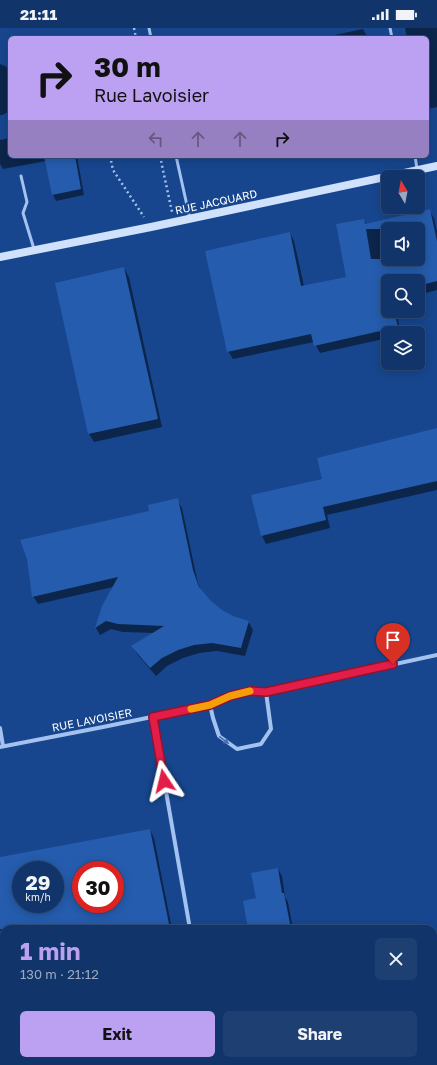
<!DOCTYPE html>
<meta charset="utf-8">
<style>
:root{--surface:#11346a;--page:#1e3f72;--text:#f1f3f6;--muted:#9caac1;--line:#304f7e;--accent:#bca0f2}
body{margin:0;font-family:"Golos Text",sans-serif;background:var(--page);color:var(--text);height:100vh;display:flex;flex-direction:column;font-size:15px;white-space:nowrap}
*{box-sizing:border-box;margin:0}
p{font-size:13px;color:var(--muted)}
.icon{flex:none;width:22px;height:22px;fill:none;stroke:currentColor;stroke-width:2;stroke-linecap:round;stroke-linejoin:round}
.map{position:relative;flex:1;overflow:hidden}
.details{position:absolute;left:0px;top:897px;width:437px;height:140px;display:flex;flex-direction:column;background:var(--surface);border-radius:12px 12px 0 0;box-shadow:0 2px 10px #0003,0 0 0 1px var(--line)}
.details>*{flex:none}
.guide{position:absolute;left:8px;top:8px;width:421px;height:122px;border-radius:6px;box-shadow:0 2px 10px #0003,0 0 0 1px var(--line);background:#bca0f2;color:#111;overflow:hidden}
.needle{width:26px;rotate:350deg}
.buttons{position:absolute;left:381px;top:142px;display:grid;gap:8px}
.buttons a{display:grid;place-items:center;width:44px;height:44px;border-radius:6px;background:var(--surface);box-shadow:0 2px 10px #0003,0 0 0 1px var(--line);font-size:20px}
.speed{position:absolute;left:12px;top:833px;display:flex;gap:8px;font-size:20px;font-weight:700;text-align:center}
.speed>*{display:grid;place-content:center;width:52px;height:52px;border-radius:50%;background:var(--surface);box-shadow:0 2px 10px #0003,0 0 0 1px var(--line);line-height:1}
.speed small{font-size:10px;font-weight:400}
.speed .limit{border:6px solid #d22;background:#fff;color:#111}
.pin{position:absolute;display:grid;place-items:center;width:34px;height:34px;color:#fff;margin:-41px -17px;border-radius:50% 50% 50% 0;rotate:-45deg;box-shadow:0 0 4px #0007}
.pin .icon{rotate:45deg}
.me{position:absolute;width:44px;margin:-22px;rotate:350deg;stroke-linejoin:round;filter:drop-shadow(0 0 3px #0008)}
.turn{display:flex;align-items:center;gap:14px;height:84px;padding:0 20px;font-size:18px}
.turn .icon{width:52px;height:52px;stroke-width:2.5}
.turn b{display:block;font-size:28px;line-height:34px}
.lanes{display:flex;align-items:center;height:38px;padding:0 20px;background:#0003;justify-content:center;gap:20px;direction:ltr}
.lanes .off{opacity:.35}
.round{display:grid;place-items:center;flex:none;width:42px;height:42px;border-radius:6px;background:var(--page)}
.headline{display:flex;align-items:center;justify-content:space-between;height:68px;padding:0 20px}
h1{font-size:24px;font-weight:700;line-height:30px;color:var(--accent)}
.action{display:flex;gap:8px;margin-top:auto;padding:8px 20px}
.action a{flex:1;height:46px;border-radius:6px;background:var(--accent);color:#111;font-size:16px;font-weight:700;line-height:46px;text-align:center}
.action a+a{background:var(--page);color:var(--text)}
.status{display:flex;justify-content:space-between;align-items:center;height:28px;padding:0 20px;background:var(--surface);direction:ltr}
.status svg{height:11px;fill:currentColor}
.map>svg:first-child{display:block}
</style>
<div class="status"><b>21:11</b><svg viewBox="0 0 49 12"><path d="M0 12V9h3v3zM5 12V6h3v6zM10 12V3h3v9zM15 12V0h3v12zM26 1h20v11H26zM47 4h2v5h-2z"/></svg></div>
<div class="map">
<svg width="437" height="1037" viewBox="0 0 437 1037">
<rect width="100%" height="100%" fill="#17468e"/>
<path fill="#1f57a8" d="M437,963v74h-61l-1,-4h58v-68z"/>
<path fill="#0007" fill-rule="evenodd" d="M405,0h32v79l-10,2v-71h-20z
M363,1l5,9h-48z
M0,36l5,2 5,4v41l-8,4h-2z
M10,110v18h67l7,39 -28,6 -3,-6 -7,-34 -43,8 -3,-5v-24z
M429,182l5,8 3,14v58l-19,5v-14h-30v30h8l5,22h-13v5l-68,15 -6,-11 -81,17 -5,-8 62,-118 4,8 10,45 43,-8 16,-58 3,4zM388,201h30v30h-30z
M124,240l5,9 33,150 -68,15 -5,-8 -32,-150z
M437,402v60l-110,25 3,13 -64,16 -4,-8z
M177,472l5,8 15,71 4,13 20,19 11,6 16,4 5,9 -8,26 -28,-5 -18,2 -16,5 -16,8 -11,10 -19,-22 -5,-8 22,-13 -31,-1 -12,-3 -11,6 -4,-7 7,-21 10,-20 -75,17 -5,-8 118,-85z
M150,802l4,8 18,91h-168v111l-4,1v-183zM21,842h34v34h-34zM81,842h34v34h-34z
M278,841l4,7 3,21 3,5 5,27h-44l8,-30z"/>
<path fill="#255cad" fill-rule="evenodd" d="M44,128h31l6,33 -29,6z
M430,181l7,32v40l-19,5v-5h-30v30h6l4,16 -84,19 -3,-12 -84,18 -22,-101 85,-19 11,54 45,-9 -10,-53 28,-5 1,5zM366,201h52v30h-47z
M124,239l34,152 -70,15 -33,-151z
M437,400v53l-114,26 3,13 -65,16 -10,-41 71,-16 -5,-21z
M178,470l15,72 6,17 11,13 12,10 11,6 16,5 -8,27 -29,-5 -18,2 -16,5 -16,8 -12,10 -19,-22 33,-20 -46,-2 -12,-3 -11,7 7,-22 16,-29 -86,20 -5,-38 -7,-19 129,-29 -1,-6z
M150,801l20,100h-170v-72zM21,842h34v34h-34zM81,842h34v34h-34z
M278,840l4,25h2l7,36h-43l-5,-28 13,-3 -5,-25z"/>
<g fill="none" stroke-linecap="round" stroke-linejoin="round">
<path stroke="#a3c2ef" stroke-width="2.5" stroke-dasharray="2 3" stroke-linecap="butt" d="M134,0l2,10
M110,128l3,14 31,47
M160,128l12,56"/>
<path stroke="#a3c2ef" stroke-width="3" d="M149,0l2,10
M390,0l2,10
M176,128l14,63
M415,128l2,13
M21,148l6,26 -4,11 11,36"/>
<path stroke="#a3c2ef" stroke-width="4" d="M210,677l3,13 6,18 18,13 24,-5 10,-15 -5,-37
M153,689l37,212
M0,700l3,18
M0,719l103,-20 107,-22 20,-9 20,-5 16,1 171,-37
M0,1031h4
M215,1033l1,4"/>
<path stroke="#d0e1fb" stroke-width="8" d="M0,229l151,-30 286,-61"/>
</g>
<defs><path id="oneway-solid" d="M-6-.8H1V-3.2L6.5 0L1 3.2V.8H-6Z"/></defs>
<use fill="#4871b0" href="#oneway-solid" transform="translate(224 712) rotate(37)"/>
<g fill="none" stroke-linecap="round" stroke-linejoin="round">
<defs>
<path id="route" d="M164,753l-11,-64 57,-12 20,-9 20,-5 16,1 127,-28"/>
</defs>
<use href="#route" stroke="#92132f" stroke-width="10"/>
<use href="#route" stroke="#e11d48" stroke-width="7"/>
<path stroke="#f59e0b" stroke-width="7" d="M191,681l19,-4 20,-9 20,-5"/>
</g>
<g text-anchor="middle" stroke-width="4" stroke-linejoin="round" paint-order="stroke">
<g font-size="11" fill="#fff" stroke="#17468e">
<text transform="translate(216 174) rotate(-12)" y="4">RUE JACQUARD</text>
<text transform="translate(92 692) rotate(-11)" y="4">RUE LAVOISIER</text>
</g>
</g>
</svg>
<div class="buttons">
<a><svg class="needle" viewBox="-14 -14 28 28"><path d="M0-13l5 13h-10z" fill="#e53935"/><path d="M0 13l5-13h-10z" fill="#9caac1"/></svg></a>
<a><svg class="icon" aria-label="sound" viewBox="0 0 24 24"><path d="M4 9h4l5-4v14l-5-4H4zM17 9q2 3 0 6"/></svg></a>
<a><svg class="icon" aria-label="search" viewBox="0 0 24 24"><circle cx="10" cy="10" r="6"/><path d="M15 15l6 6"/></svg></a>
<a><svg class="icon" aria-label="layers" viewBox="0 0 24 24"><path d="M12 4l9 5-9 5-9-5zM3 14l9 5 9-5"/></svg></a>
</div>
<div class="speed"><div>29<small>km/h</small></div><div class="limit">30</div></div>
<div class="pin" style="left:393px;top:636px;background:#d93025"><svg class="icon" aria-label="arrive" viewBox="0 0 24 24"><path d="M6 21V4h12l-3 4 3 4H6"/></svg></div>
<svg class="me" style="left:164px;top:753px" viewBox="-20 -20 40 40"><path d="M0-17L14 15 0 8-14 15z" fill="#e11d48" stroke="#fff" stroke-width="4"/></svg>
<div class="guide">
<div class="turn"><svg class="icon" aria-label="right" viewBox="0 0 24 24"><path d="M7 20v-9h11M14 6l5 5-5 5"/></svg><div><b>30 m</b>Rue Lavoisier</div></div>
<div class="lanes"><svg class="icon off" aria-label="left" viewBox="0 0 24 24"><path d="M17 20v-9H6M10 6l-5 5 5 5"/></svg><svg class="icon off" aria-label="ahead" viewBox="0 0 24 24"><path d="M12 20V5M6 11l6-6 6 6"/></svg><svg class="icon off" aria-label="ahead" viewBox="0 0 24 24"><path d="M12 20V5M6 11l6-6 6 6"/></svg><svg class="icon" aria-label="right" viewBox="0 0 24 24"><path d="M7 20v-9h11M14 6l5 5-5 5"/></svg></div>
</div>
<section class="details">
<div class="headline"><div><h1>1 min</h1><p>130 m · 21:12</p></div><a class="round"><svg class="icon" aria-label="close" viewBox="0 0 24 24"><path d="M6 6l12 12M18 6L6 18"/></svg></a></div>
<div class="action"><a>Exit</a><a>Share</a></div>
</section>
</div>
